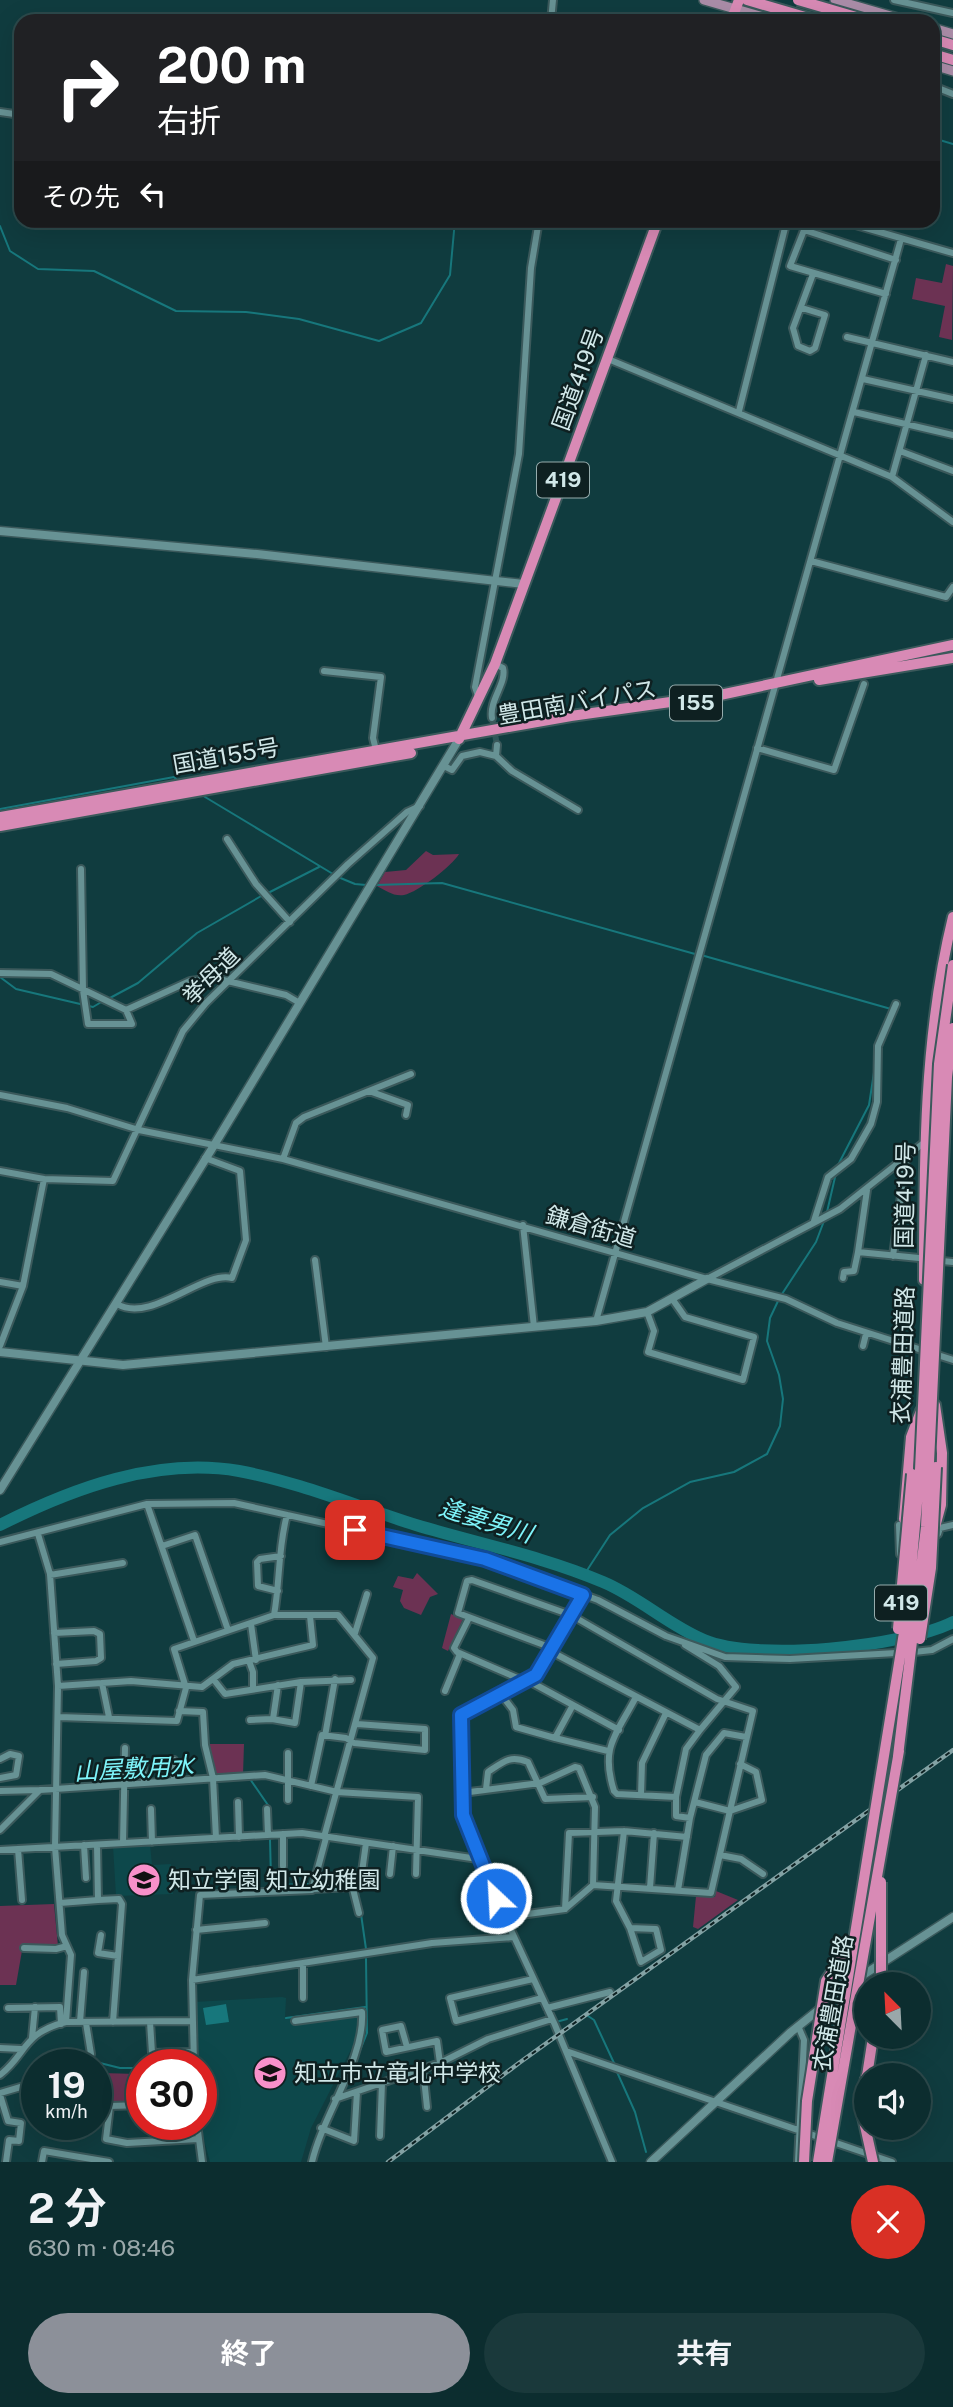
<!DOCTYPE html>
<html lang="ja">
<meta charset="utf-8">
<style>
:root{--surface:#0c2d2f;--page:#1a393b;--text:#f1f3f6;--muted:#9aa8aa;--line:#2c494b;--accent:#8c9099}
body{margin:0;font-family:"Public Sans","Noto Sans JP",sans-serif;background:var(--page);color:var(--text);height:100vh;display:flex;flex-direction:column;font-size:26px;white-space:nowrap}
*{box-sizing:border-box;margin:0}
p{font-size:23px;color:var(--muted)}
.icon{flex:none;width:38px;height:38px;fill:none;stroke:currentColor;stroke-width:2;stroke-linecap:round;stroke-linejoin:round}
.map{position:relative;height:2162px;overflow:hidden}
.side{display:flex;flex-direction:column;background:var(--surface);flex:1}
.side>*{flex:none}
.hud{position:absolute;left:14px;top:14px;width:926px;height:214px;border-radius:21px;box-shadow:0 7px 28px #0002,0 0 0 2px var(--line);background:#202124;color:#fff;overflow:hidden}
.needle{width:46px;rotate:336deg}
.buttons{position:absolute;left:854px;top:1972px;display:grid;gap:14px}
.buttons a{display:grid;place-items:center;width:77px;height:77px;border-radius:50%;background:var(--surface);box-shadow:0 7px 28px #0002,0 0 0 2px var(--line);font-size:35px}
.speed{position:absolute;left:21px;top:2049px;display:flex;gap:14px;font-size:35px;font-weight:700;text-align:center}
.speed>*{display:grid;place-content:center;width:91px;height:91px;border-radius:50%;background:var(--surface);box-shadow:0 7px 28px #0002,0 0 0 2px var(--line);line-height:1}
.speed small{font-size:18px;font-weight:400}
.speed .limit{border:10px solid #d22;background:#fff;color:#111}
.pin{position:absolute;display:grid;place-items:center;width:60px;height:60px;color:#fff;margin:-30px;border-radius:14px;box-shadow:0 4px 10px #0006}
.me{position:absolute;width:77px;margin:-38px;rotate:335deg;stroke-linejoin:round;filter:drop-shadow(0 0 5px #0008)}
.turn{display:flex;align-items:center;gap:24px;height:147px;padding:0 28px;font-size:32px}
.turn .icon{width:91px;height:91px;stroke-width:2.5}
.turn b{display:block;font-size:49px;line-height:60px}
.then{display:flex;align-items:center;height:66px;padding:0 28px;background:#0003;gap:14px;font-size:26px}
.round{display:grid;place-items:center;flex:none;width:74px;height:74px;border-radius:37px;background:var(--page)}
.overview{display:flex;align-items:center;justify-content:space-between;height:119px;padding:0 28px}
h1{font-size:42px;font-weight:700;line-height:52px}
.button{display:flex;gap:14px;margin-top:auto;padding:14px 28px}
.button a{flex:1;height:80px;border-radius:42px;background:var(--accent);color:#fff;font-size:28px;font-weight:700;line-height:80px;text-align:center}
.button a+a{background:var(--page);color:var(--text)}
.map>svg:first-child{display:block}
</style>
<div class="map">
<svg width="953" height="2162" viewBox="0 0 953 2162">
<rect width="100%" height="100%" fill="#103c3f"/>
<path fill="#0d484b" d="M150,1844l2,21 19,-1 2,30 -57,2 -3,-50z
M282,1997l4,1 -1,20 8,-1 3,6 62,-8 2,17 -49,96 -10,34h-91l-7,-26 -2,-71 -4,-2 -3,-61z"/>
<path fill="#6c3253" d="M946,264l7,2 -1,74 -13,-3 6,-31 -33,-7 4,-21 26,5z
M426,851l7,4 26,-1c-7,12 -41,38 -55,41 -10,2 -19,-5 -27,-9l8,-14 21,-2z
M417,1573l21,21 -8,3 -9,18 -17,-7 -4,-7 3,-11 -10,-3 5,-11 15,3z
M451,1614l12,5 -15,32 -6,-3z
M208,1744h36l-1,31h-28z
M716,1891l22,9 -40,29 -5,-2 3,-31 19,1z
M54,1904l4,42 -35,-1 -7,40h-16v-79z
M102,2073l35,1 -1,28h-30l-4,-3z"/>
<path fill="#17777c" d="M226,2004l3,18 -23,3 -3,-17z"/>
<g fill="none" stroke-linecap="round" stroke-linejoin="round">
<path stroke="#17777c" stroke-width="2" d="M933,138l20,6
M0,226l10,25 28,18 56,2 82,40 70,1 53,7 80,22 42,-18 29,-48 5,-55
M200,794l133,80
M0,809l174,-32 3,3
M338,877l17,7 11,1
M375,885l67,-2 253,71
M268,893l51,-26
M701,955l190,54
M0,977l16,12 77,18 10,-6
M108,999l30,-16 59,-50 66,-38
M876,1043l10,-24
M838,1165l31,-60 6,-39
M827,1212l9,-39
M782,1294l34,-52 8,-21
M584,1575l26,-40 33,-27 47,-26 44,-10 33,-18 13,-28 3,-27 -4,-24 -12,-34 3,-23 9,-19
M250,1779l20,29
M232,1780h9
M270,1840l1,38 7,7 30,-1
M319,1885l38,1 9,63
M585,2014l9,6 20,43
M286,2018l79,-11
M556,2022l11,-3
M357,2058l10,-25 -1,-74
M92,2061l28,7h22
M617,2072l18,40 11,40
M24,2084l13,1
M332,2118l6,-15"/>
<path stroke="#17777c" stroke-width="12" d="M0,1525c73,-37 157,-68 239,-54 60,11 119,36 177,54 63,19 126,31 187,57 36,15 65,43 101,58 52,22 199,7 249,-18"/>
<path stroke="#2d5658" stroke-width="6" stroke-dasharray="6 3" stroke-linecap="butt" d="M850,21l7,-21
M492,718l5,27"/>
<path stroke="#2d5658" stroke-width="10" stroke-dasharray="10 5" stroke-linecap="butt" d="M878,1834l14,-80"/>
<defs>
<path id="street" d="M894,0l59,13
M551,21l2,-21
M933,86l20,8
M0,112l21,3
M729,220l11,3 1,-3
M808,220l-18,46 96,28
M838,220l115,33
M804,230l92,30
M802,308l23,7 -10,33 -5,3 -12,-5 -5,-18 20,-54
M847,337l106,25
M608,359l284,118 61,45
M863,379l90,20
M739,411l48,-191
M854,412l99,23
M900,451l53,20
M892,477l34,-122
M811,561l135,36 7,-10
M324,671l57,6 -8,61 3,12
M479,699l-4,-12 44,-233 12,-186 8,-48
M492,718c-3,-18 15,-35 11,-50l-8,-4
M757,748l77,22 30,-86
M496,756l1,-11
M444,766l8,4 10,-14 18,-4 16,4 16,15 66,39
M227,839l29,45 34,38
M81,869l2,121 5,34h44l-6,-14
M0,973l51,1 75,36 64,-29 25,-3 71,17 12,7
M369,1091l39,14 -2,10
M0,1095l67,13 72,22 144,29 424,120 79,20 51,24 116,37
M283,1159l13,-36 8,-6 107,-43
M0,1171l44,8 69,2 70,-150 23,-28 142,-139 59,-52 13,-6
M867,1190l-9,62 61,6
M814,1221l14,-44 23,-18 20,-35 6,-22 1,-56 18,-42
M523,1225l11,102
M893,1256l13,-98
M315,1260l11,87
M942,1261l11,1
M843,1278l1,-6 10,-1 4,-19
M707,1279l133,-70 86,-68
M0,1282l23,4
M117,1304c34,20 86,-34 115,-26l14,-38 -6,-69 -35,-13
M647,1312l7,19 -6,21 95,28 11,-43 -69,-20 -12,-17
M596,1321l305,-1082
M0,1346l23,-60 21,-107
M863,1346l3,-12
M147,1504l47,137
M899,1525l1,29
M38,1534l12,40 8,112 -3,161 7,88 9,20 -5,67
M938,1534l2,-6 13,-3
M0,1542l147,-38 87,-1 251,56 113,41 68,36 59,21 65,2 124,-7 18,-2 21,-11
M162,1546l33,-11 33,95
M50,1575l73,-12
M278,1591l-20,-5 -1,-24 3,-3 21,-3
M583,1595l-48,80 -74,40 2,100 15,44 77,166 57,137
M274,1615c6,-33 4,-68 13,-100
M469,1618l-15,30 3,4 65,28
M251,1624l5,36
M54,1633l40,-2 6,3 1,24 -5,3 -40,3
M355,1633l12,-39
M685,1645l34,21 17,21 -36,43
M249,1661l4,11v17
M214,1680l11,14 76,-12 50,-2
M527,1680l46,25 -18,33 53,13
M102,1683l7,34
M58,1686l73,-5 71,6 31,-23 80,-19 -3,-29
M445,1691l15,-37
M500,1693l13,17 3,17 39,11
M573,1705l46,25
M179,1711l24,1 2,33 8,33 3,60
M59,1717l118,4 9,-33 -12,-39 100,-34h64l35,43 -49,179
M273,1719l5,-34
M250,1720l22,-1 23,4 6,-41
M325,1736l10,-57
M0,1759l10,-5 9,2 -3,19 -16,3
M174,1760v20
M143,1765l1,17
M311,1786l11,-51 24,3 8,5 71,7v-21l-68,-5
M486,1789l2,-17c16,-11 22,-17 40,-10l17,37 48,-2
M0,1791l40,-1
M462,1793l78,-10 35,-16 4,1 16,39 -2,78
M641,1795l1,-32 24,-50
M676,1797v19l14,2
M288,1800v-47
M238,1802l1,35
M695,1802l35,9 32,-11 -6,-28 -16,-8
M151,1809l1,33
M267,1809l1,26
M0,1830l40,-40 225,-15 72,17 81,5 -2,77
M624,1831l-8,70 14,27 11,34 20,-12 -5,-21 -26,-1
M123,1843l2,-95
M84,1845l2,33
M18,1849l4,51
M0,1850l302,-17 176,26
M720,1855l21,4 22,15
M283,1866v-32
M362,1872l4,-29
M390,1874l3,-28
M650,1888l4,-55
M313,1889l37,-2 3,2 6,24
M678,1890l12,-72 16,-63 18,-22 22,4
M98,1900l21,-1 3,5 -9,118
M60,1903l38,-3 -1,-55
M565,1909l4,-76 55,-2 63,6
M505,1917l60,-8 28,-24 118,8 42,-182 -36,-12 -146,-84 -99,-35 -5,1 -9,32 86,32 4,5 152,80 -14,19 -10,48 -59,-3 -3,-3c-14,-44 2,-56 22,-94
M196,1930l69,-7
M101,1935l-3,18 20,3
M24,1948l32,1 11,-3
M533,1979l-83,19 6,23 86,-23
M192,1980l240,-37 81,-6
M303,1998v-35
M8,2008l52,-1 1,17
M547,2008l63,-16
M295,2021l67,-9c3,47 -39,102 -50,150
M80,2022l4,-50
M150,2022l2,31 41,-1
M86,2023l5,31 -5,11
M32,2038l3,-31
M407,2047l-6,-21 -19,4 4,22 51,-11 3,22
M0,2048l21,1
M566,2051l326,111
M59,2065l5,-8 19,8
M194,2065l-2,-85 8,-85 112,-5 14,-52
M423,2069l4,38
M0,2075c27,-21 22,-42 66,-53l125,-1
M0,2093l24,-7 13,4
M0,2095l8,26 13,2 -2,18 -10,-1 -3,22
M335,2099l105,-36 48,-24 64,-20
M142,2105l-32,1 -4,33 21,4 71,-4
M197,2124l5,38
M321,2128l33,13 3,-49
M70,2130l1,-6
M380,2136l2,-53
M42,2162l2,-11 65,11
M798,2162l6,-122 -6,-14"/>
<path id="secondary" d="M0,531l257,23 267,30
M0,1352l123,13 473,-44 51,-9 60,-33
M0,1490l213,-343 243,-403
M857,1979l96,-62
M651,2162l140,-130 56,-45"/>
<path id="primary" d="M704,0l73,21
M835,0l73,21
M933,28l20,6
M933,65l20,6"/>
<path id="highway" d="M747,0l72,21
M731,21l8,-21
M933,39l20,6
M933,54l20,6
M819,680l134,-22
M459,739l36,-75 163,-444
M0,817l571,-101 149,-21 233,-50
M0,826l411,-73
M924,1280c0,-121 0,-245 29,-363
M935,1405l7,48 -1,52 -6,22
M904,1519l7,-82 10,-26
M892,1754l7,-50
M861,1928l17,-94
M867,2076l6,-39"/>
</defs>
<use href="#street" stroke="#3b595b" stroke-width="10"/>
<use href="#secondary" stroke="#3b595b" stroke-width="11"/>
<use href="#primary" stroke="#3b595b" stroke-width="12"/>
<use href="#highway" stroke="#3b595b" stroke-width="14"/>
<use href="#street" stroke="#679294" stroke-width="6"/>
<use href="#secondary" stroke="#679294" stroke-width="8"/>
<use href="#primary" stroke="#ab8da8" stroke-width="9"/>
<use href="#highway" stroke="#d88ab5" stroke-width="10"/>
<defs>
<path id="rail" d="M388,2162l131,-99 434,-313"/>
</defs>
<use href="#rail" stroke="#83a2a4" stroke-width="4.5"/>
<use href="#rail" stroke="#0e2021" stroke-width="2" stroke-dasharray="5" stroke-linecap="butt"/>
<defs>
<path id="highway-bridge" d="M798,0l72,21
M898,1629l14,-155
M920,1639l11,-71 5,-101
M898,1756l28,-229 21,-450 6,-49
M881,1984v-102
M866,2077l-3,40 10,45
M804,2162l3,-61 19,-120 28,-42
M818,2162l89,-548 13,-144 19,-406 14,-99
M827,2162l72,-411"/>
</defs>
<use href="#highway-bridge" stroke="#3b595b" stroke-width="14" stroke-linecap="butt"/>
<use href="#highway-bridge" stroke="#d88ab5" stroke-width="10"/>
</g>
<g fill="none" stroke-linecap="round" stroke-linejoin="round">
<defs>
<path id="route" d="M355,1530l130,29 98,36 -47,80 -75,40 2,100 33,83"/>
</defs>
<use href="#route" stroke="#114b97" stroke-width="18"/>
<use href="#route" stroke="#1a73e8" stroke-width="12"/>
</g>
<defs>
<symbol id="school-disc" viewBox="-11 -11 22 22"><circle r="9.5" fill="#f890ca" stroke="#0e2021"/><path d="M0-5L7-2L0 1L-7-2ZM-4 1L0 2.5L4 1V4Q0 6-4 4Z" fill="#111"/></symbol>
</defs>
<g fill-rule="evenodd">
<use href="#school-disc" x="125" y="1861" width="38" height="38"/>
<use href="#school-disc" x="251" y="2054" width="38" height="38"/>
</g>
<g text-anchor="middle" stroke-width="5" stroke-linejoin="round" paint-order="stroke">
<g fill="#0e2021" stroke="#96acad" stroke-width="2">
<rect x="537" y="462.5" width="52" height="35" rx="5"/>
<rect x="670" y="685.5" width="52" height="35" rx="5"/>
<rect x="875" y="1585.5" width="52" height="35" rx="5"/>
</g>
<g font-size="21" font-weight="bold" fill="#d1e8e9">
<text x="563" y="487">419</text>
<text x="696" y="710">155</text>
<text x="901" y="1610">419</text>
</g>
<g font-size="23" fill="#d1e8e9" stroke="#0e2021">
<text transform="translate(578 379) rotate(-70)" y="8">国道419号</text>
<text transform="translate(577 702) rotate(-10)" y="8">豊田南バイパス</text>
<text transform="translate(226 756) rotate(-10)" y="8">国道155号</text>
<text transform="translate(211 976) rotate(-45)" y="8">挙母道</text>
<text transform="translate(905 1195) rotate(-89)" y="8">国道419号</text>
<text transform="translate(591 1227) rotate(16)" y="8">鎌倉街道</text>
<text transform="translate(903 1355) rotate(-88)" y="8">衣浦豊田道路</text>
<text transform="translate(833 2003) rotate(-80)" y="8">衣浦豊田道路</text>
</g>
<g font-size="23" fill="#d1e8e9" stroke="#0e2021" text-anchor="start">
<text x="168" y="1888">知立学園 知立幼稚園</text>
<text x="294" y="2081">知立市立竜北中学校</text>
</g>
<g font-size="24" font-style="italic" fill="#7ef4fa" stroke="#0e2021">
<text transform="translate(486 1521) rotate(17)" y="8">逢妻男川</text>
<text transform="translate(134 1769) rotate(-3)" y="8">山屋敷用水</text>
</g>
</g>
</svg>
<div class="buttons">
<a><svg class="needle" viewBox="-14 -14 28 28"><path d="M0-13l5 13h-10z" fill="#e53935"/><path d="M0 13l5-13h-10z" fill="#9aa8aa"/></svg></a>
<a><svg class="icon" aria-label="sound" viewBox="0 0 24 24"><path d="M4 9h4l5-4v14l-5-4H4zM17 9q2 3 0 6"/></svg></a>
</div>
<div class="speed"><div>19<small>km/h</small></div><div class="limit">30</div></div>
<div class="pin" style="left:355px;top:1530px;background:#d93025"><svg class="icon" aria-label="arrive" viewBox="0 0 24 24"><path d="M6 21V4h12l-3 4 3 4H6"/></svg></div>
<svg class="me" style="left:496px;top:1898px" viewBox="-20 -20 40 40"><circle r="17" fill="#1a73e8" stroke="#fff" stroke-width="3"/><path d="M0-11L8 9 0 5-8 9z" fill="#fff"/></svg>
<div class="hud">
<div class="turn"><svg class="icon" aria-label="right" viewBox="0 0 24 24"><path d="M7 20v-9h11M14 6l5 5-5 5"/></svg><div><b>200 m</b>右折</div></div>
<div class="then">その先<svg class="icon" aria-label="left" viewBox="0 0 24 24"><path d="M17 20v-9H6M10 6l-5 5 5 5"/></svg></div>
</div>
</div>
<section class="side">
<div class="overview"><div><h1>2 分</h1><p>630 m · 08:46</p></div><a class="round" style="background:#d93025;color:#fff"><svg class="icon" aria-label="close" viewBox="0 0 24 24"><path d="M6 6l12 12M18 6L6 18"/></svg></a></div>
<div class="button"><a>終了</a><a>共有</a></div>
</section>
